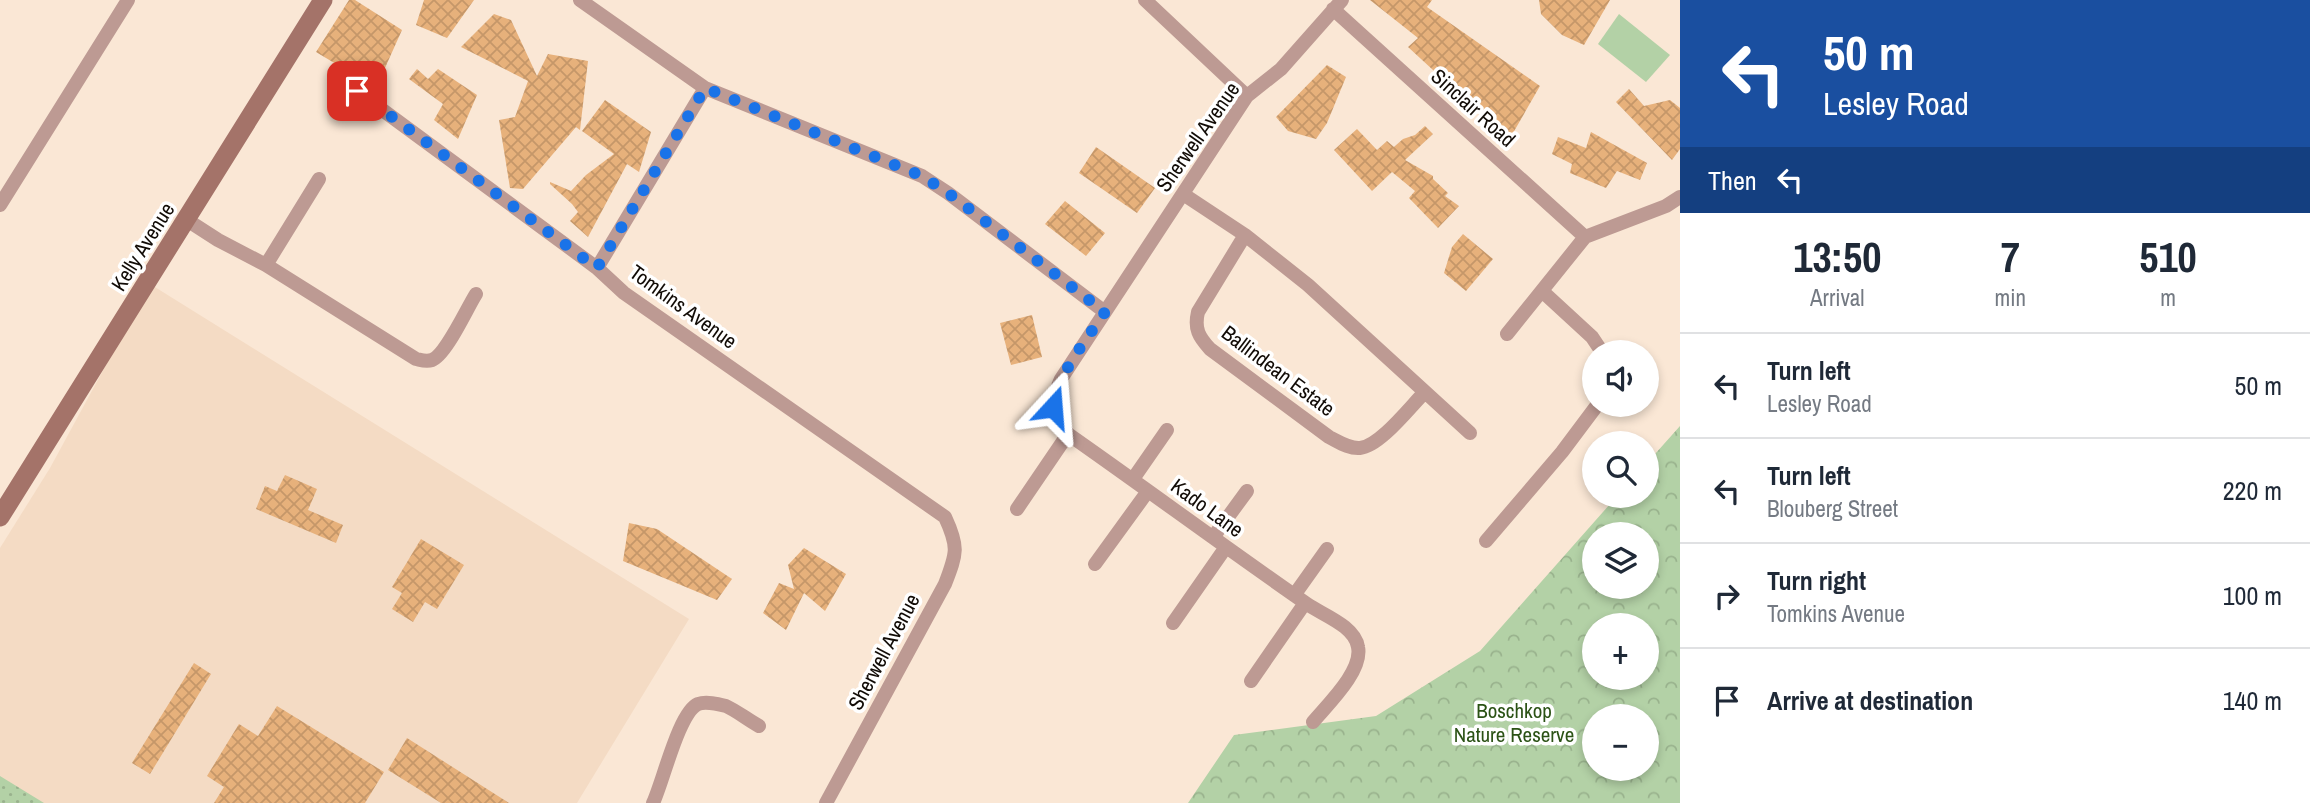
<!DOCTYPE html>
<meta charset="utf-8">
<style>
:root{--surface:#fff;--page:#f2f2f3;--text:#1f2937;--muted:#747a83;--line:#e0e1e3}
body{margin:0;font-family:"Archivo Narrow",sans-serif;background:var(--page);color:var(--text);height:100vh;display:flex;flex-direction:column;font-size:26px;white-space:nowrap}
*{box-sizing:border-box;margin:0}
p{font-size:23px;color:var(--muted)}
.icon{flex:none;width:38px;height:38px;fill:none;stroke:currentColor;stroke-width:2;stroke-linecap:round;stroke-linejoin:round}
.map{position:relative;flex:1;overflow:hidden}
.details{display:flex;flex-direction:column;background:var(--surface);width:630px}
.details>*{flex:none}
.guide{background:#1a4fa0;color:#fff;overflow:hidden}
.controls{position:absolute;left:1582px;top:340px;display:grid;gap:14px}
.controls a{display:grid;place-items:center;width:77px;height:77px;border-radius:50%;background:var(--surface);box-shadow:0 4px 10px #0003;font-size:35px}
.pin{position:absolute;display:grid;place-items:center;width:60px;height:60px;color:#fff;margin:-30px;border-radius:14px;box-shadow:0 4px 10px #0006}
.me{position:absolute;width:77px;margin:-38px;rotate:19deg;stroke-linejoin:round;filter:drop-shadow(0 0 5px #0008)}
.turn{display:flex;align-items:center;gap:24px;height:147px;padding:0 28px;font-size:32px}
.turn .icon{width:91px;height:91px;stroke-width:2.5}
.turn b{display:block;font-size:49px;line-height:60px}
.then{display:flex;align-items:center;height:66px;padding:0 28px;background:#0003;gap:14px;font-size:26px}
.eta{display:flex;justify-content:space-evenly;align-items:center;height:119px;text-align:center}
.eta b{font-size:42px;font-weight:700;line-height:49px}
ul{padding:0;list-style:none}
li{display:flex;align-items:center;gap:21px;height:105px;padding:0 28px;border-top:2px solid var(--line)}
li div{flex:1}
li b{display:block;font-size:26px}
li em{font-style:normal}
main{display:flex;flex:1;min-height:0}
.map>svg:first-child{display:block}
</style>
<main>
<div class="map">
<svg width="1680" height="803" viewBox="0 0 1680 803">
<defs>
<pattern id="grass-dots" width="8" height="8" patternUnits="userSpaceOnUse" patternTransform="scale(1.75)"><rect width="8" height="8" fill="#b3d1a6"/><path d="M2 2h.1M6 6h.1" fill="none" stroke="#99b28d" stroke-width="1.8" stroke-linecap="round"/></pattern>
<pattern id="park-crowns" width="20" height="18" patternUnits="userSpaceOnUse" patternTransform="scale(1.75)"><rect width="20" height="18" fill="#b3d1a6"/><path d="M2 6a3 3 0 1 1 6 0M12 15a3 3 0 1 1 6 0" fill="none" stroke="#99b28d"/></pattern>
<pattern id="building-cross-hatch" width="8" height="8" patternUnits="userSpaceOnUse" patternTransform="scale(1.75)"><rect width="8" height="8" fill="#e7b17b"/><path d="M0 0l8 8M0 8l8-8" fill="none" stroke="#c59769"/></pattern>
</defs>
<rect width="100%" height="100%" fill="#fae7d5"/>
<path fill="#f4dbc4" d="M150,284l539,335 -112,184h-577v-255l50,-80z"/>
<path fill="url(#grass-dots)" d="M0,776l44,27h-44z"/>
<path fill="url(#park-crowns)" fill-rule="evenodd" d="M1680,426v377h-492l46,-68 142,-19 104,-65 138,-156h29v-32zM1594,534h53v52h-53zM1594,625h53v52h-53zM1594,716h53v52h-53z"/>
<path fill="#b3d1a6" d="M1619,14l51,41 -24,27 -48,-38z"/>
<path fill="url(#building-cross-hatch)" d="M349,0h6l47,30 -26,58 -60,-36z
M424,0h50l-27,38 -31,-13z
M1370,0h62l-5,7 113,79 -31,54 -101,-93 10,-9z
M1539,0h71l-26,45 -22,-10 -21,-21z
M494,14l17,6 26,56 11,-22 40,7 -8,69 -4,-3 -53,62 -13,-1 -11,-68 16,-3 13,-36 -67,-34z
M1327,65l19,12 -19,46 -11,16 -28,-8 -12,-14z
M417,69l11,10 10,-10 39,26 -19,44 -24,-19 9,-16 -34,-25z
M1629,89l15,17 26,-6 10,8v41l-8,11 -56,-58z
M605,100l46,32 -12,40 -12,-8 -39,73 -18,-16 8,-9 -6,-8 -22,-20v-2l21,9 15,-16 28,-21 -32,-23z
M1425,126l8,8 -28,26 28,16v3l15,14 -3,3 14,10 -21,22 -29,-30 6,-7 -23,-19 -20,19 -38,-41 23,-21 20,21 10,-9 7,6 9,-8 12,-4z
M1591,132l56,31 -7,17 -23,-9 -11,17 -36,-15 2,-9 -20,-10 6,-17 28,11z
M1096,147l59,41 -18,25 -58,-40z
M1065,201l40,32 -19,23 -41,-32z
M1463,234l30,25 -27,32 -22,-18 8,-26z
M1032,315l10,42 -31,8 -11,-42z
M285,475l32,14 -9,21 35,15 -7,18 -80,-34 9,-23 12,5z
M629,523l28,6 75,50 -15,21 -94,-39z
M421,539l43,26 -27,44 -12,-7 -12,20 -21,-13 10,-16 -10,-6z
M804,548l42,26 -21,37 -21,-18 -18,37 -23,-17 16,-30 15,6 -6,-24z
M194,663l17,11 -61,100 -18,-11z
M277,706l107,66 -19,31h-151l10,-16 -17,-11 32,-52 19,12z
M407,738l102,65h-68l-53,-33z"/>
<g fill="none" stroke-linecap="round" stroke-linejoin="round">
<path stroke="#bd9a93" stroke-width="14" d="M580,0l125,88 217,88 26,17 157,119
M1145,0l102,96
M1333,9l252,228
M335,75l262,193 27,25 321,224c14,30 12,36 0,67l-119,219
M1183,194l62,41 63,50 162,148
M0,205l128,-205
M187,220l31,20 48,25 150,94c5,1 10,3 16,1 14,-5 35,-52 44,-66
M1245,235l-47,77c-4,17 1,25 12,37l119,88c10,5 20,12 31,11 20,-2 50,-41 64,-55
M266,265l53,-86
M597,268l108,-180
M1542,291l50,46 10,15
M1507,334l78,-97 81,-31 14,-9
M1133,479l34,-49
M1017,509l51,-75
M1214,536l33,-45
M1486,541l76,-89 36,-48
M1095,564l53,-73
M1295,594l32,-45
M1173,623l53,-76
M1251,681l54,-78
M1313,722c15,-18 50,-51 45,-75 -3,-21 -35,-32 -51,-43 -81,-56 -159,-114 -239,-170 -16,-23 -19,-29 -7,-55l186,-283 34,-27 61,-69
M653,803c10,-21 26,-91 45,-99 8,-3 20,0 28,2 11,5 22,14 33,20"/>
<path stroke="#a47369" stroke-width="19" d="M0,517l323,-517"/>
</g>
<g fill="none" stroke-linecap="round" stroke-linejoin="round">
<path stroke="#1a73e8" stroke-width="12" stroke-dasharray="0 21.6" d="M357,91l240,177 108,-180 217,88 26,17 157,119c-17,26 -49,64 -52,95"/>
</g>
<g text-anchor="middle" stroke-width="7" stroke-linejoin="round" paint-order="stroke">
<g font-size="21" fill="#110b06" stroke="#fff">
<text transform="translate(1473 108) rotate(42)" y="7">Sinclair Road</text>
<text transform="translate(1198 137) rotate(-55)" y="7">Sherwell Avenue</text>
<text transform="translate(143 247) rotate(-58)" y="7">Kelly Avenue</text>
<text transform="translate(683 307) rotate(36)" y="7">Tomkins Avenue</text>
<text transform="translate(1278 371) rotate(37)" y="7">Ballindean Estate</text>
<text transform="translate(1207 508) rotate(36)" y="7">Kado Lane</text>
<text transform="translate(884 652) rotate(-62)" y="7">Sherwell Avenue</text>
</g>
<g font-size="21" fill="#2b5215" stroke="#fff">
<text x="1514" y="718">Boschkop<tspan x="1514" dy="24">Nature Reserve</tspan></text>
</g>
</g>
</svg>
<div class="controls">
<a><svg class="icon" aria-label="sound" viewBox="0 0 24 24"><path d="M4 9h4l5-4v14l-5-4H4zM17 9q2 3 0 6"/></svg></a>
<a><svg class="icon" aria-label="search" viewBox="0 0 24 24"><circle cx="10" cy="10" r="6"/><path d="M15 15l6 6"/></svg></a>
<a><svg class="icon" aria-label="layers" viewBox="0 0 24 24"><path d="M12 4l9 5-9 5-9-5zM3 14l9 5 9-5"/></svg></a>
<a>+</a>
<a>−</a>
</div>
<div class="pin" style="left:357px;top:91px;background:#d93025"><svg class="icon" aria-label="arrive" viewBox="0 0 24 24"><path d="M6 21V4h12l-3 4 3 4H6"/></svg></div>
<svg class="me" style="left:1053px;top:407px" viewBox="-20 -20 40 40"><path d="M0-17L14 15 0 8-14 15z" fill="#1a73e8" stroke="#fff" stroke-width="4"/></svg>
</div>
<section class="details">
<div class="guide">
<div class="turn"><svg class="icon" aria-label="left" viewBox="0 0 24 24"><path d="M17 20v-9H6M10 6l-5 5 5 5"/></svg><div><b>50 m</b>Lesley Road</div></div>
<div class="then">Then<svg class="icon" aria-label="left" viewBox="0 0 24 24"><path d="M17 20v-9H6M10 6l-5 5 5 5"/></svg></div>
</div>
<div class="eta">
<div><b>13:50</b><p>Arrival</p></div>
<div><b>7</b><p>min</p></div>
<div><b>510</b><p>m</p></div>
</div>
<ul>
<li><svg class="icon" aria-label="left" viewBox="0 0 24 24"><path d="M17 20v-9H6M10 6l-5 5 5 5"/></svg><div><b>Turn left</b><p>Lesley Road</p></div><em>50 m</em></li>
<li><svg class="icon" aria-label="left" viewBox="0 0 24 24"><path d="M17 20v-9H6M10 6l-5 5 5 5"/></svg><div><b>Turn left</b><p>Blouberg Street</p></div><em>220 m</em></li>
<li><svg class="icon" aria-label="right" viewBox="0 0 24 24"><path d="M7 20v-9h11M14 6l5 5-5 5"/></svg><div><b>Turn right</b><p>Tomkins Avenue</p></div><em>100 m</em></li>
<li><svg class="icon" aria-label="arrive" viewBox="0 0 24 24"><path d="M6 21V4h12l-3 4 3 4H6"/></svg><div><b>Arrive at destination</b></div><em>140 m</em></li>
</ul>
</section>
</main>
